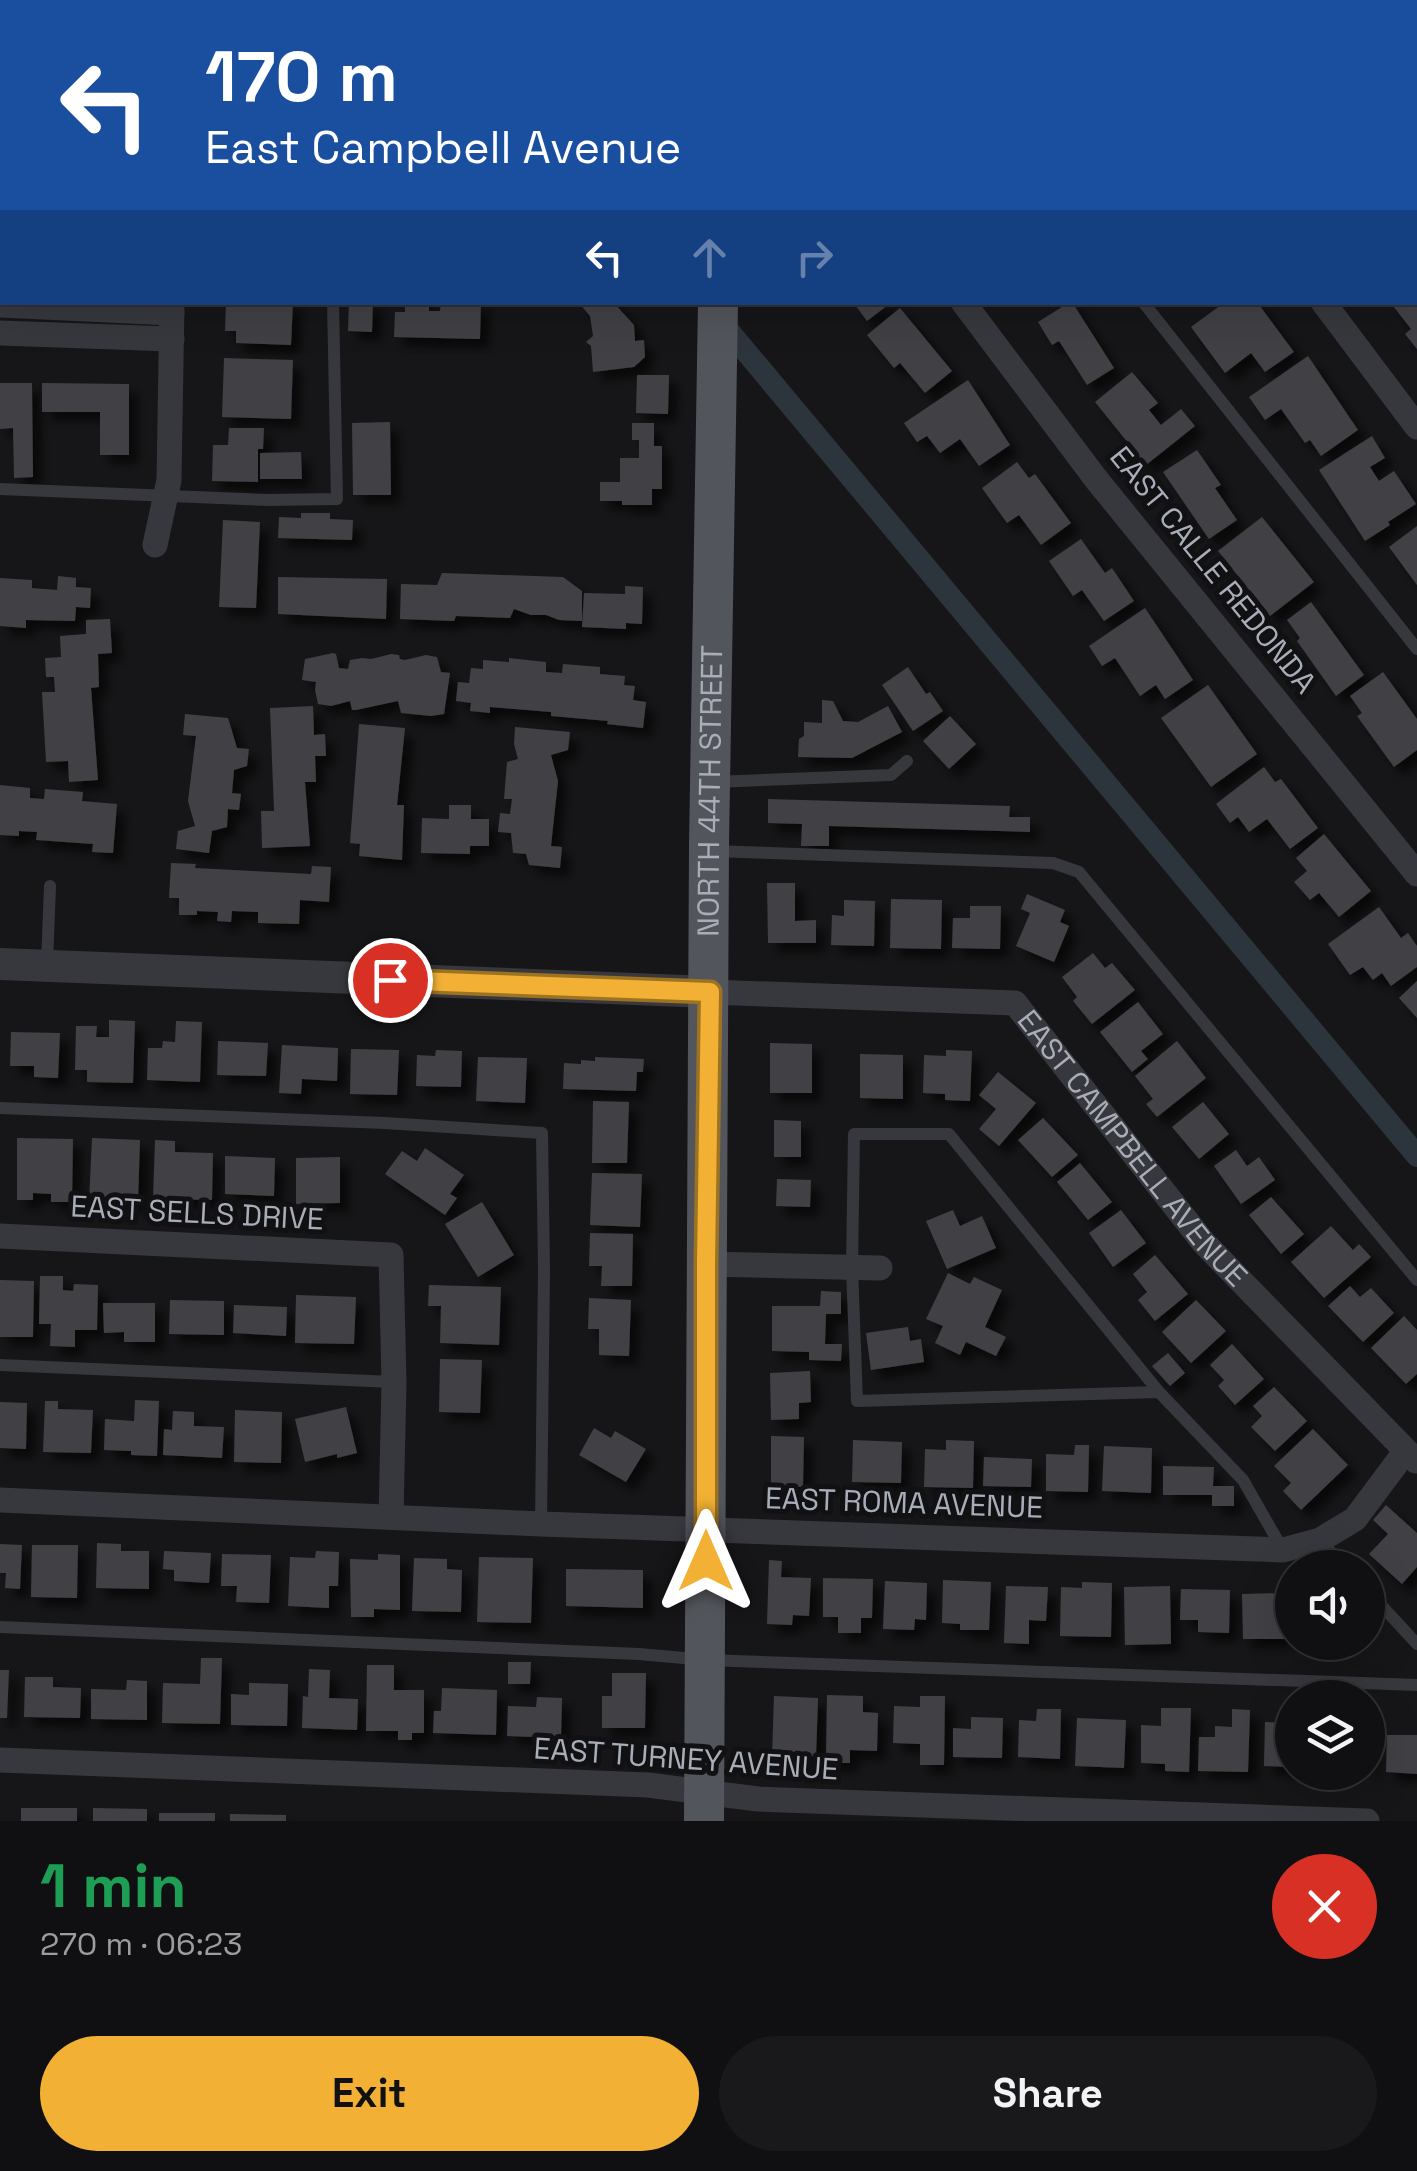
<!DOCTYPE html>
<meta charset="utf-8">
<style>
:root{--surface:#101012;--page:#19191b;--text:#f1f3f6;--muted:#9c9d9f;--line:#303032;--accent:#f2b134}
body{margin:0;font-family:"Space Grotesk",sans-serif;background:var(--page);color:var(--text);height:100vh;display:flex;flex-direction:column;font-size:38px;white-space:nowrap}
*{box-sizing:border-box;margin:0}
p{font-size:32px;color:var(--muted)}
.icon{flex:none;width:55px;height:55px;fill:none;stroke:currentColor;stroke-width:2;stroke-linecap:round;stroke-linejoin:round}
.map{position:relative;height:1821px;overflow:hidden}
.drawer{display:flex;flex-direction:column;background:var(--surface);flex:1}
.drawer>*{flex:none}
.banner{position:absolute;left:0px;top:0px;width:1418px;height:305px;box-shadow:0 10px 40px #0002,0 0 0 2px var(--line);background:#1a4fa0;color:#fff;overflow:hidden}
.buttons{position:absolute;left:1275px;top:1550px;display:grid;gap:20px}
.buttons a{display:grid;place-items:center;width:110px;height:110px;border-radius:50%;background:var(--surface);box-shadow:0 10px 40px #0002,0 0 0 2px var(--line);font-size:50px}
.pin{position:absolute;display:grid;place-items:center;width:85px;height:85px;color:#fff;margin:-42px;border:5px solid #fff;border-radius:50%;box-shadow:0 2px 10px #0007}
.me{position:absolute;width:110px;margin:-55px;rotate:0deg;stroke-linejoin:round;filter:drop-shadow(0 0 8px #0008)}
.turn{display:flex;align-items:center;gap:35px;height:210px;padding:0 40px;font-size:45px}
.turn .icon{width:130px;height:130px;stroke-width:2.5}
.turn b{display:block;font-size:70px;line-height:85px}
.lanes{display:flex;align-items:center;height:95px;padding:0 40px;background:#0003;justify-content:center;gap:50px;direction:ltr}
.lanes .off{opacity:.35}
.round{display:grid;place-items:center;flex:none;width:105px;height:105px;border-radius:52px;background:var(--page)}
.headline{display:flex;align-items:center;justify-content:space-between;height:170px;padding:0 40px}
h1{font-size:60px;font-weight:700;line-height:75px;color:#1e9e55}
.cta{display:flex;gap:20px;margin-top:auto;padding:20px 40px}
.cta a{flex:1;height:115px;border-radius:60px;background:var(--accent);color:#111;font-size:40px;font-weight:700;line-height:115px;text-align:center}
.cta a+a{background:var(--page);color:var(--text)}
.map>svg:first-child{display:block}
</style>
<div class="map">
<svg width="1417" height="1821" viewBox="0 0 1417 1821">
<defs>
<filter id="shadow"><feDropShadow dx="9" dy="9" stdDeviation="5" flood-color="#0009"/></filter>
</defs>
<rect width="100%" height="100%" fill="#161618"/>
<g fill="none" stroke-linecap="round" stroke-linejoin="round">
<path stroke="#2c353c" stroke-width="22" d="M427,0l2,2
M718,318l699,838"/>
</g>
<path fill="#404145" filter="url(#shadow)" d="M226,302h67l-2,43 -55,-2v-12h-11z
M349,302h24l-1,30 -24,-1z
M405,302h24v9h11l1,-9h40l-1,37 -86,-2 1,-25h10z
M578,302h35l21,23 1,16 9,-1 1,17 -11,10 -41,5 -2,-26 -5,-4 7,-6 -3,-20z
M853,302h39l-25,19z
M1070,302h2l42,66 -27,17 -28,-44 -7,4 -14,-23z
M1225,302h32l37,50 -29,20 -14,-19 -26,20 -34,-46z
M1390,302h27v47l-12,-15 6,-5z
M900,308l52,63 -27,22 -25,-30 -6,5 -27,-33z
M1308,356l50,74 -37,26 -11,-16 -5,3 -24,-34 -16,11 -16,-23z
M224,358l69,2 -2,59 -69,-2z
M1132,372l26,31 -9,7 12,15 20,-16 14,17 -49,39 -51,-63z
M637,375h32l-1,39 -32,-1z
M968,380l42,65 -31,21 -19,-27 -20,14 -13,-17 -10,6 -13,-19z
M0,383h32l1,94 -19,1 -1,-50 -13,1z
M42,383l87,1v71h-29v-43h-58z
M390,422l1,73h-38l-1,-72z
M632,423h22v23h8v43h-10v16h-30v-4h-22v-19h20v-24h19v-18h-7z
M229,428h35l-1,21h-5v33l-46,-1 1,-36h15z
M1372,436l13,22 -15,9 9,14 15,-10 22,33 -28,18 2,3 -25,16 -46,-71z
M1197,450l24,35 -6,3 22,32 -28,19 -46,-67z
M301,452l1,27h-42v-26z
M1017,462l12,16 6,-4 36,49 -30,22 -22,-30 -12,8 -25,-35z
M301,513h29v6l23,1 -1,20 -74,-2 1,-21 22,1z
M1262,517l52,65 -44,34 -52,-65z
M223,520l37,2 -4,86 -37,-1z
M1417,526v59l-28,-38z
M1081,539l24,34 7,-5 22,33 -30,20 -22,-31 -9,6 -24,-35z
M442,573l121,4 19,14v30l-23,-1 -13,-5h-15l-17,-6 -4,9 -54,-2 -2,5 -54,-2 1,-35 36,1z
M58,576l18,2v9l15,1 -1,20 -14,-1 -1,14 -49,-1v8l-26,-2v-48l32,2v8l25,2z
M278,577l109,2 -1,40 -108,-5z
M625,586l18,1 -1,37 -16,-1v6l-44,-2 2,-34 41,1z
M1311,602l53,73 -28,21 -39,-55 3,-3 -13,-18z
M1145,608l48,72 -28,19 -9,-14 -16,11 -25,-38 -13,8 -13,-20z
M110,619l2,34 -14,1 1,33 -8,1 7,92 -29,2 -1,-21 -22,1 -4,-70h13l-1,-15h-8l-1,-19 16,-1 -1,-21 26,-2v-14z
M333,653l3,1 3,14 9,1 2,-9 12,-2 9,1 20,-5 8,1 1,4 5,1 21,-5 11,2 4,15 9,1 -6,41 -13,2 -30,-3 -3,-12 -42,9h-4l-2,-9 -19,5 -13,-2 -3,-14 1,-8 -14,-2 3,-21z
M509,658l37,4v10l16,1 1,-9 37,3v7l25,2 -1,9 11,1 -2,14 13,2 -3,26 -36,-4 1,-3 -57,-5v-4l-61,-5v6l-20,-2 1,-8 -15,-2 2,-19 11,1 2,-15 12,1v-9l26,2z
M908,667l18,27 4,-2 13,19 -30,20 -31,-46z
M1383,672l34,47v31l-23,17 -37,-51 5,-3 -12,-17z
M1208,685l49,69 -46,33 -50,-69z
M822,700l11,1 10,20 15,1 30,-16 14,26 -50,26 -54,-1 1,-18 5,-3v-14l18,1z
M313,706l1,29 11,-1 1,22h-11l1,26h-11l5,64 -48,2 -1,-37h13l-4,-103z
M185,714l43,4 9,30 12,1 -2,17 -13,4 -2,23 9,1 -2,16 -11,-1 -1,18 -15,4 -3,22 -33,-4 2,-18 17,-5 -7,-25 8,-65 -13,-1z
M950,716l26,28 -27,25 -26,-28z
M359,724l46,4 -8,77h7l-2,55 -43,-4 1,-12 -10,-1z
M515,727l55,5 -2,18 -17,5 7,26 -7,65 11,1 -2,21 -31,-3 -3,-11 -13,-1 -2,-20 -13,-1 2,-19 10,1 2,-15h-8l3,-37 11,-3 -4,-15z
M1264,767l11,15 6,-3 37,49 -28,21 -23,-30 -18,13 -11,-15 -8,6 -14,-19z
M0,785l30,3v10l14,1 1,-10 38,3 -1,9 35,3 -4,49 -21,-1 1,-8 -57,-4 1,-8 -18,-1v5l-19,-1z
M768,799l242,7 -1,11h21v15l-201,-6v20h-28l1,-22 -34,-1z
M449,805h22v14h18v27h-19v8l-49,-1 1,-35 27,1z
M1324,834l47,57 -32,26 -20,-24 -9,7 -16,-18 13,-11 -11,-13z
M171,863l25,1 -1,4 116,6 1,-8 19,1 -2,35 -29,-2 -1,24 -41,-1v-11l-26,-1 -1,11 -14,-1 1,-9 -21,-1v4h-18v-17h-10z
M767,883h28v38l21,-1v23h-48z
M1027,894l38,16 -5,12 9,4 -15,36 -38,-16 14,-33 -9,-4z
M891,899l51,1 -1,49 -51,-1z
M844,900l31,1 -1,45 -43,-1 1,-30 12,1z
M970,906h31l-1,43 -48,-1 1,-30h17z
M1379,907l22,31 7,-5 9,13v21l-26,19 -9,-13 -9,7 -10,-13 -13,8 -22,-31z
M1093,953l12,15 7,-5 23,27 -43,34 -19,-23 4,-4 -15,-20z
M1417,981v37l-18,-20z
M1138,1002l25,32 -22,17 7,8 -16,13 -32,-40z
M109,1020l26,1 -2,62 -46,-1v-12h-12l1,-44h21l-1,11h13z
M176,1021l26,1 -2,60 -53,-2 1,-32h14l1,-7 12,1z
M11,1032l49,1 -2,45 -24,-1v-11h-24z
M218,1041l50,2 -2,33 -49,-1z
M1177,1041l29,37 -49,39 -11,-13 7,-5 -18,-23z
M770,1043l42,1v49h-42z
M282,1045l56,3 -1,33 -35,-2 -1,15 -22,-1z
M351,1049l48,1 -2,45 -47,-1z
M436,1050l26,1 -1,36 -45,-1 1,-31 18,1z
M946,1050l26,1 -2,50 -25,-1v-6l-22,-1 1,-38 22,1z
M860,1054l43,1v44l-43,-1z
M478,1057l49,1 -2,45 -49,-2z
M595,1057l49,2 -1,13h-6l-1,19 -73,-2 1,-26 17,1v-4l14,1z
M998,1072l38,31 -37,43 -20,-17 17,-20 -17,-14z
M593,1101l36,1 -2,61h-35z
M1203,1102l26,32 -30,25 -27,-32z
M1043,1118l35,37 -26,22 -34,-37z
M774,1120l27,1v36h-27z
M17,1138l56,1 -1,63h-21v-8l-18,-1v7h-16z
M92,1138l48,2 -2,62h-49z
M155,1140l20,1v11l38,1 -1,47 -59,-1z
M425,1148l39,27 -14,19 7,4 -12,17 -60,-41 17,-23 15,10z
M1236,1150l11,16 12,-9 16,23 -34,24 -27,-38z
M225,1156l50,2 -1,38 -49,-2z
M340,1157v46l-44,1v-46z
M1080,1163l32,39 -24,18 -31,-38z
M592,1173l50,1 -2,53 -50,-2z
M777,1179l34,1 -1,27 -34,-1z
M1271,1197l33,37 -23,20 -32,-39z
M482,1202l32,53 -36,22 -33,-53z
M953,1210l7,16 22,-10 14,32 -49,21 -21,-48z
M1121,1210l25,33 -33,24 -24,-34z
M1331,1226l22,24 6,-6 12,13 -47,41 -33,-36z
M590,1233l43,1 -1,52h-31l1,-20h-13z
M1155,1255l33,39 -33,27 -17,-21 9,-8 -14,-18z
M948,1273l22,11 4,-7 28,13 -17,37 21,10 -10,19 -30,-14 -6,13 -25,-12 8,-17 -17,-7z
M40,1276h23v14l10,1 1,-7 24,1 -1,45h-22v17l-25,-1 1,-22h-12z
M0,1280l34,1 -1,56h-33z
M429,1285l72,2 -2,58 -59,-2 1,-37h-13z
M1350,1286l10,11 11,-9 23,25 -31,29 -35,-36z
M821,1291l20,1v22h-15l-1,30h17l-1,17 -32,-1v-8l-37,-1v-45h48z
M296,1295l60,2 -2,47 -59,-1z
M589,1298l42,2 -2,56 -30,-1v-26h-11z
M170,1300l54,1v34l-55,-1z
M1196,1300l30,31 -35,32 -29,-31z
M103,1303h52v39h-31v-10l-20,1z
M234,1305l53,2 -1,29 -53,-3z
M1404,1316l13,14v44l-11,10 -35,-36z
M908,1327l2,14 11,-2 3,23 -53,8 -5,-37z
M1232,1344l32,35 -29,26 -17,-19 6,-6 -14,-15z
M1168,1353l17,20 -15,13 -18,-20z
M440,1359l42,1 -2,53 -41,-1z
M810,1371l1,31 -12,1v16l-28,1 -1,-47z
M1274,1387l33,34 -32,30 -24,-24 11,-11 -9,-10z
M135,1400l24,1 -2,55 -26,-1v-4l-27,-1 1,-31 29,2z
M45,1401h13v8l35,1 -2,43 -48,-1z
M0,1402l27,1 -1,46 -26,-1z
M346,1407l11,46 -20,5v-4l-32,8 -10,-43z
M235,1410l47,2 -1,51 -47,-1z
M173,1411l21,1v14l30,1 -2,31 -59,-3 1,-26 8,1z
M594,1428l17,10 4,-7 31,18 -20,33 -47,-27z
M1313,1429l35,36 -47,45 -18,-19 8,-8 -17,-17z
M771,1436l33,1 -1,50 -32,-1z
M853,1440l49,2 -1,41 -49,-1z
M946,1440l28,1 -1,47 -49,-1 1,-38 21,1z
M1075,1445h14l-1,47 -42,-1v-37l28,1z
M1104,1446l48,2 -1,45 -49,-2z
M984,1457l48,2 -1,28 -48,-1z
M1163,1466l51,1 -1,19h21v20h-22v-11h-49z
M1386,1505l31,28v34l-15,17 -33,-30 19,-20 -15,-14z
M97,1543l24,1v7h28v38l-53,-1z
M0,1544l22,1 -2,44 -15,-1 1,-15h-6z
M32,1545h46l-1,53 -46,-1z
M164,1551l47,2 -2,30 -35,-2v-11l-11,-1z
M316,1551l23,1 -1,34h-9v22l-41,-2 2,-49 25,1z
M222,1554l49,1 -2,48 -33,-1 1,-16h-16z
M378,1554l22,1v55l-26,-1v8h-23l-1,-58 28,1z
M479,1557l54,1 -2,65 -54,-1z
M414,1558l33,1v10l15,1 -1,42 -49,-1z
M769,1560l13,1 -1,16 30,1 -2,38 -16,-1 -1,10 -25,-1z
M566,1569l77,1v38l-77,-2z
M823,1578l50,1 -1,39h-11v15h-23v-16h-15z
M943,1580l48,2 -2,48h-29v-6l-18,-1z
M885,1581l42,2 -1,37 -11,-1 -1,11 -31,-1z
M1082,1582l30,1 -1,54 -51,-1 1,-49 21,1z
M1006,1586l42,1 -2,34 -17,-1v24l-25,-1z
M1170,1586l1,58 -46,1 -1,-58z
M1181,1589l49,1 -1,43 -31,-1v-12h-18z
M1282,1593l2,46h-41l-1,-45z
M201,1658h21l-2,66 -58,-1 1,-40 37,1z
M508,1662h23l-1,22h-22z
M367,1665h27v25h30v43h-12v7h-14v-9h-32z
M309,1669l21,1 -1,28 29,1 -1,31 -55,-2 1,-32 5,1z
M0,1670h9l-2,48h-7z
M612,1673h34l-1,55h-43v-32h10z
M25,1677h28v10l28,1 -1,30 -56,-1z
M127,1680l20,1v39l-56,-1v-30l35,1z
M249,1683l39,1 -1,42 -56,-1v-31l18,1z
M442,1688l55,2 -1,45 -63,-2 1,-22h7z
M827,1695l36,1v16l15,1 -1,38 -27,-1v13h-24z
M774,1696l44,2 -2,59 -44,-1z
M920,1696h25l-1,69h-24v-21l-27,-1 1,-37 26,1z
M537,1697l25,1 -1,40 -54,-2 1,-30 28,1z
M1161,1708h30l-2,64 -24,-1v-7l-24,-1v-38l20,1z
M1037,1709h24l-1,50 -42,-2 1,-37 17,1z
M1232,1709l18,1 -2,62 -50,-1 1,-34h16v-11l17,1z
M971,1717l32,1 -1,40 -49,-1v-29l18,1z
M1077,1718l49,2 -2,48 -49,-2z
M1265,1722l27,1v44l-28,-1z
M1368,1734h4v38h-4z
M1387,1735h30v39l-31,-2z
M21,1808h56v13h-56z
M93,1808l54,1v12h-54z
M159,1813h56v8h-56z
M230,1814l56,1v6h-56z"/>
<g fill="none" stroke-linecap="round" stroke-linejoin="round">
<path stroke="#37383d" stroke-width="12" d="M297,0l2,2
M1278,0l2,2
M808,2l3,-2
M0,170h2
M1415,178l2,3
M1143,302l274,347
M0,489l269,11 68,-1 -4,-197
M713,782l178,-7 16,-14
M712,851l341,12 26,9 338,408
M47,963l3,-77
M0,1108l385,15 157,10 2,137 -3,254
M0,1365l394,17
M1159,1392l-302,9 -5,-133 2,-134h95l210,258 84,88 40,70
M1320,1540l25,28
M1368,1591l49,53
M0,1627l639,27 67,6 711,25"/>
<g stroke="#37383d" stroke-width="25">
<path d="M1073,2l3,-2"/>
<path d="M0,28h2"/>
<path d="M963,302l133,177 321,395"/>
<path d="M1323,302l94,125"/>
<path d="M0,305l172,8"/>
<path d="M0,333l172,6"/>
<path d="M155,545l14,-65 3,-178"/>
<path id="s1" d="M710,992l305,11 189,240 212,218"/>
<path d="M0,1236l391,19 3,127 -3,135"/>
<path d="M706,1264l174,4"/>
<path d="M0,1500l541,24 742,26 37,-10 35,-21 50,-67"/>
<path d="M0,1760l648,25 110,14 609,22"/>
</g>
<path stroke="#37383d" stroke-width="32" d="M0,964l710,28"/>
<g stroke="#53555c" stroke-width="40">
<path d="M720,0v2"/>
<path id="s2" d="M704,1821l5,-977 9,-542"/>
</g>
</g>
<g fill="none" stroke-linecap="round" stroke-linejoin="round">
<defs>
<path id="route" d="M390,980l320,12 -4,272v297"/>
</defs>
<use href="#route" stroke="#9d7322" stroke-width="25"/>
<use href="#route" stroke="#f2b134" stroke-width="18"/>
</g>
<g text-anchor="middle" stroke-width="10" stroke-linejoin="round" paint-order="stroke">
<g font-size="30" fill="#a8adb8" stroke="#111113">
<text transform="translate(1213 570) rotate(51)" y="10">EAST CALLE REDONDA</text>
<text dy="10" stroke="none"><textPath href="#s2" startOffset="1030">NORTH 44TH STREET</textPath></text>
<text dy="10" stroke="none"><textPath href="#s1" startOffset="492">EAST CAMPBELL AVENUE</textPath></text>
<text transform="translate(197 1213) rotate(3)" y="10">EAST SELLS DRIVE</text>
<text transform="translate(904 1503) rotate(2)" y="10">EAST ROMA AVENUE</text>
<text transform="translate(686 1759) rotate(4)" y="10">EAST TURNEY AVENUE</text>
</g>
</g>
</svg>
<div class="buttons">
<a><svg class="icon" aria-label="sound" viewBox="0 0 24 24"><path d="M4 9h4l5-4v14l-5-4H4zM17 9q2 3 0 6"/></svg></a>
<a><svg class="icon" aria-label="layers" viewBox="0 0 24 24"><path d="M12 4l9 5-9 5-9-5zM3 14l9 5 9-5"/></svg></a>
</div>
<div class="pin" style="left:390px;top:980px;background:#d93025"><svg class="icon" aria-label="arrive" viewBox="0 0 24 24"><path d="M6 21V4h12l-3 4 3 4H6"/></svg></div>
<svg class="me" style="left:706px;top:1561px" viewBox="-20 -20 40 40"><path d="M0-17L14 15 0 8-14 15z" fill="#f2b134" stroke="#fff" stroke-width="4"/></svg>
<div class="banner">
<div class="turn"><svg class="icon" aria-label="left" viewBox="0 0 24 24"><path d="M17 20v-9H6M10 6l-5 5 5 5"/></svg><div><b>170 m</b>East Campbell Avenue</div></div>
<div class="lanes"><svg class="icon" aria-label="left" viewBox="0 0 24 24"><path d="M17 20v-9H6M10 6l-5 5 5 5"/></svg><svg class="icon off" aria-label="ahead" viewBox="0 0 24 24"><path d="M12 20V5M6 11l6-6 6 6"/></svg><svg class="icon off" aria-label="right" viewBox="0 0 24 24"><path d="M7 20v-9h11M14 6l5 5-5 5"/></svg></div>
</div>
</div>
<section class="drawer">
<div class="headline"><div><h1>1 min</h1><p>270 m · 06:23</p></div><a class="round" style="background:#d93025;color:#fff"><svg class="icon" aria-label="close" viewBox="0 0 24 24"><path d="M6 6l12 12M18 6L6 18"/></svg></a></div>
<div class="cta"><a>Exit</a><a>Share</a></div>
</section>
